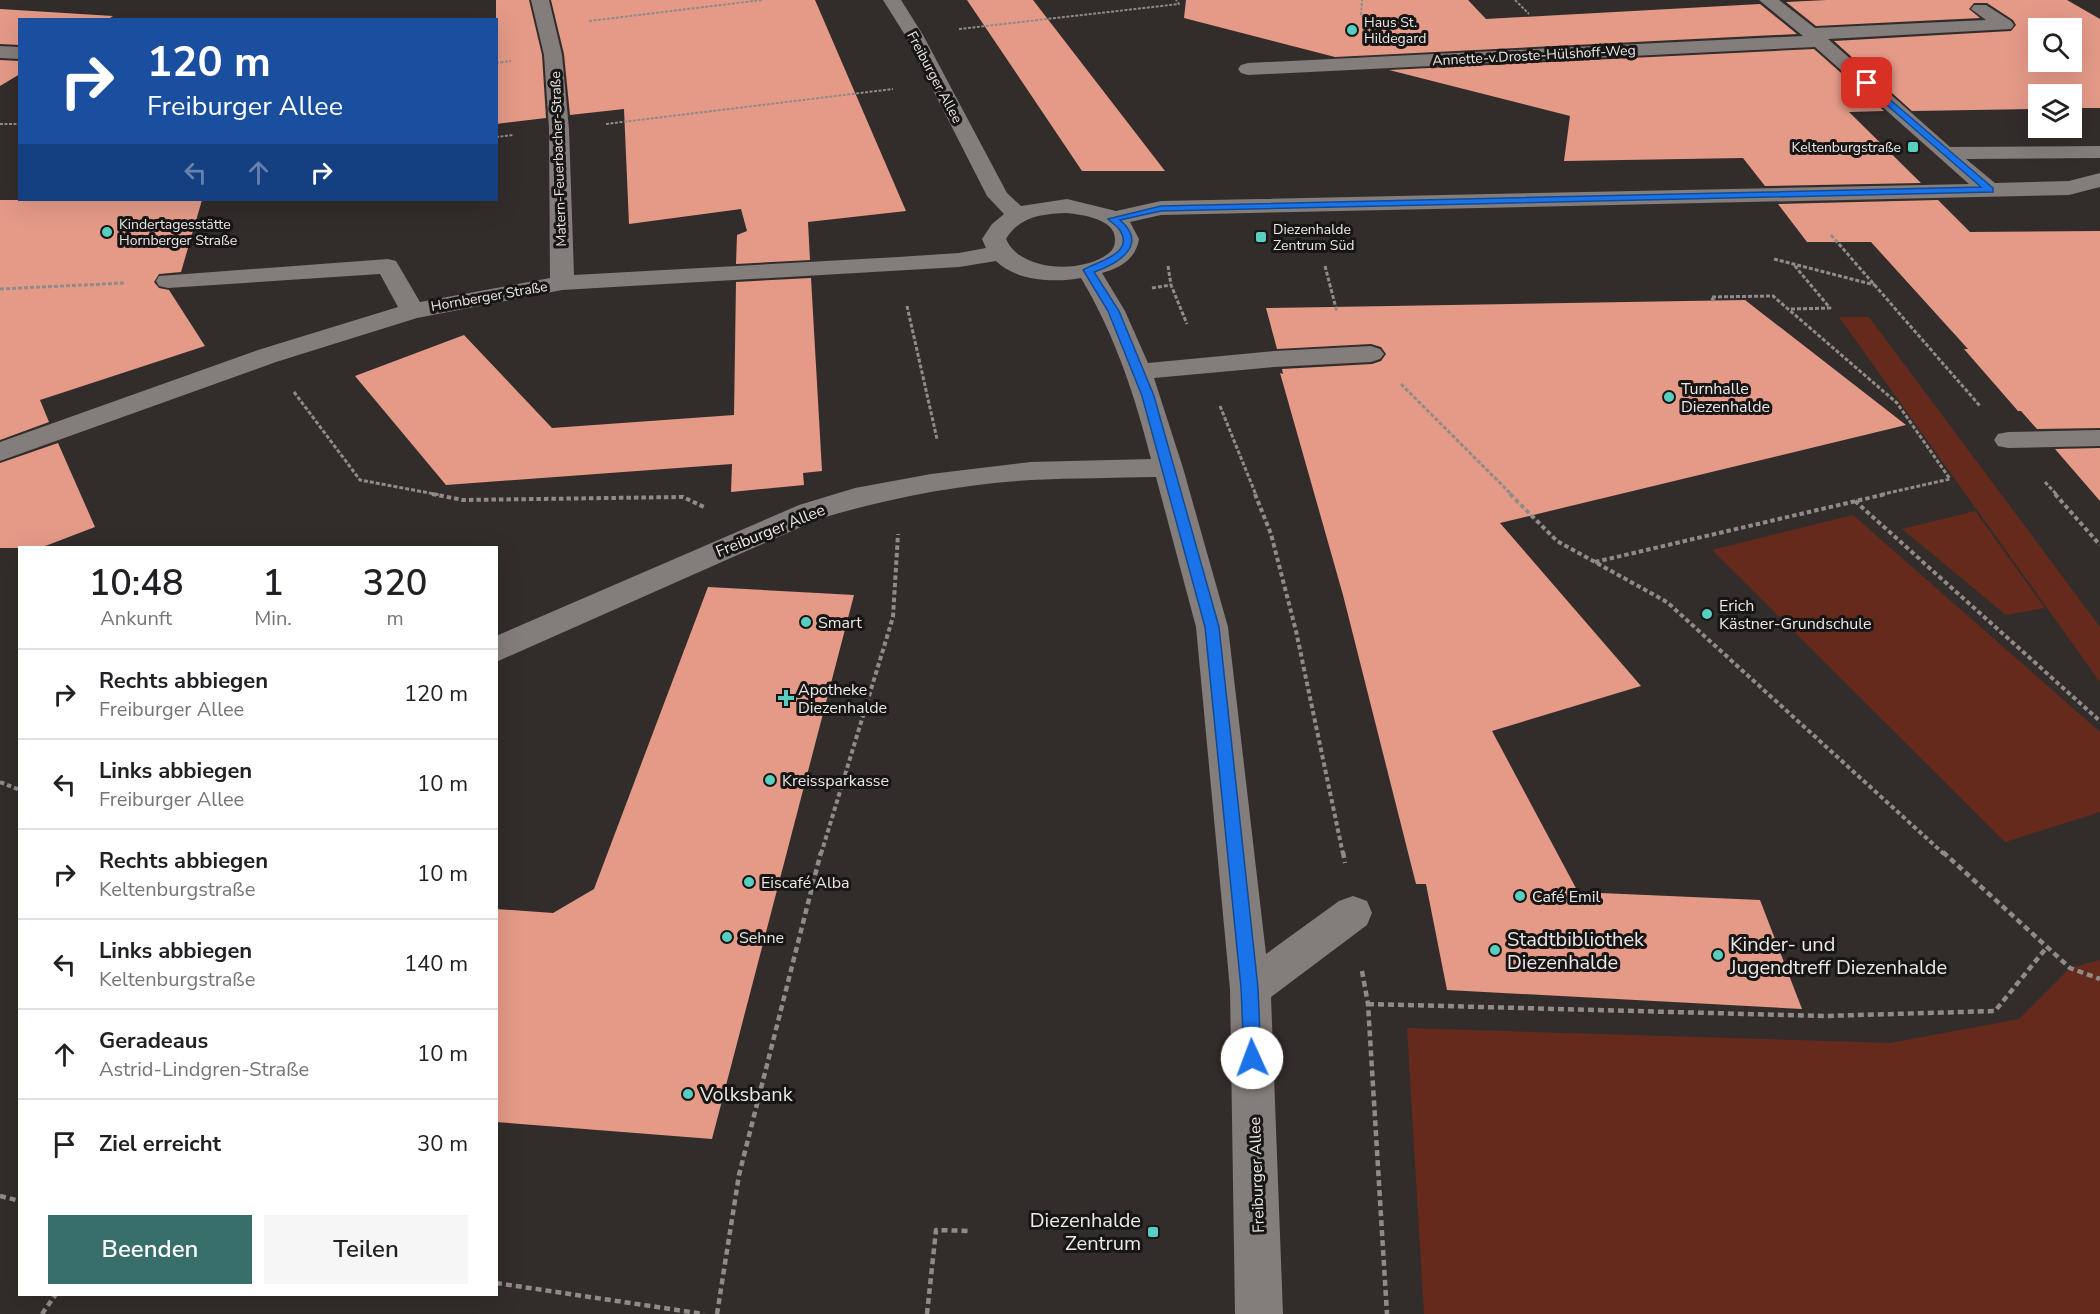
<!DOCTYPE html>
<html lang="de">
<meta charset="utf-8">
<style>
:root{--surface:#fff;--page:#f6f6f6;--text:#202124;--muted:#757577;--line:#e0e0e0;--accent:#396f6a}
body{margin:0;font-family:"Nunito Sans",sans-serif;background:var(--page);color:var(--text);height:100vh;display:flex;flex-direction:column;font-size:22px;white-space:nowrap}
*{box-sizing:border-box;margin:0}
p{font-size:20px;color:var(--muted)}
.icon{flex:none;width:33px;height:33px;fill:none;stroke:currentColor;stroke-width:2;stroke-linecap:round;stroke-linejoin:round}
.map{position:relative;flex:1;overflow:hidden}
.sheet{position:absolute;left:18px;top:546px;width:480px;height:750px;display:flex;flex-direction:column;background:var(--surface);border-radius:0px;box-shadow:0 6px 24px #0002}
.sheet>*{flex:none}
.banner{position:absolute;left:18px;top:18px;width:480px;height:183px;border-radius:0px;box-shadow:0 6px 24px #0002;background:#1a4fa0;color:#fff;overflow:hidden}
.fabs{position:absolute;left:2028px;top:18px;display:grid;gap:12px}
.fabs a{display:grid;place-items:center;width:54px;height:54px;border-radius:0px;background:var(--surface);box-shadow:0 6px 24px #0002;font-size:30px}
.pin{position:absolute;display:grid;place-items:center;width:51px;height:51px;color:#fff;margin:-26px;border-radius:12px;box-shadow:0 3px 9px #0006}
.me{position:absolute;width:66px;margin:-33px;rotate:358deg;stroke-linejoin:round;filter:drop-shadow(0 0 4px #0008)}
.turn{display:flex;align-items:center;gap:21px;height:126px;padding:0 30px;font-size:27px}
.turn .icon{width:78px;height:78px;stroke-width:2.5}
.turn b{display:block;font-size:42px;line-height:51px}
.lanes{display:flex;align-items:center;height:57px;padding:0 30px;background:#0003;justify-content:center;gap:30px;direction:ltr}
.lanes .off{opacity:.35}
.eta{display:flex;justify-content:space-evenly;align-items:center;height:102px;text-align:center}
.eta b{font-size:36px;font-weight:600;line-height:42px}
.button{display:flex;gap:12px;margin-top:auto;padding:12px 30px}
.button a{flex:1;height:69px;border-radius:0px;background:var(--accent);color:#fff;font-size:24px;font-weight:600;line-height:69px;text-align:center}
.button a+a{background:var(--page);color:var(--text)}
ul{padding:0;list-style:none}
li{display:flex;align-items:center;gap:18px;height:90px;padding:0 30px;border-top:2px solid var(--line)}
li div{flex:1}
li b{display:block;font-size:22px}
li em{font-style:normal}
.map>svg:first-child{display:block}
</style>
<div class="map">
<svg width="2100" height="1314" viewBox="0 0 2100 1314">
<rect width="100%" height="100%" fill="#322d2b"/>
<path fill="#662a1c" d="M1839,317h30l231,310v55z
M1975,511l70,97 -39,7 -104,-86z
M1853,515l247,217v80l-95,30 -293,-292z
M2100,960v354h-676l-17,-286 483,15 129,-24 51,-51z"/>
<path fill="#e59a88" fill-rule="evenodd" d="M496,0h33l13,55 4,63 -50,6z
M551,0h264l91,211 -98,11 2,38 -74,4 1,-29 10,-4 -6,-22 -112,15 -5,-115 -54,6 -6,-61z
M967,0h66l132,171h-83z
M1186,0h282l18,19 274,-15 37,30 -462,23 -151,-39z
M1827,0h240l33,19v89h-28v-14h-34v15l-126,2 -78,-70 177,-10 5,-6 -3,-5 -26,-17h-13l-5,6 11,9 -164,8 -30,-24zM2038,28h34v34h-34z
M0,9l113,7 -6,4h-87v25l-20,-1z
M1814,49l70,62 -35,1 72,71 -156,3 -22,-28 -179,3 6,-45 -181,-46z
M0,60l20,1v13l-20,12z
M0,200h202l-21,72 -22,2 -5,8 5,6 10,2 36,56 -165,54 9,22 -49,18z
M1938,200l32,32 130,-1v197l-63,1 -16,-18h-3l-54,-62h4l-97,-107h-64l-29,-38z
M811,278l11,193 -19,2 1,12 -73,7 1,-28 -286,21 -91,-109 109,-41 88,93 182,-13 2,-133z
M1745,300l161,125 -406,98 141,163 -149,45 86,161 182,8 42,109 -355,-19 -21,-106h-10l-73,-289 -63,-222 3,1 -1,-5 90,-5 9,-3 5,-7 -5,-7 -10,-3 -94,5 -11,-41z
M58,443l37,84 -55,21h-40v-85z
M2100,448v53l-45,-52z
M708,587l146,8 -142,544 -216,-17v-213l57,4 41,-24z"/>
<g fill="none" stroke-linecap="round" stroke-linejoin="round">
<path stroke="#8f8b89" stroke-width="2" stroke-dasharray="3 1.5" stroke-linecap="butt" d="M1515,0l14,14
M1361,15l1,-15
M589,21l173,-21
M959,29l220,-25 -3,-4
M496,63l15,-2
M0,124h20
M606,124l287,-35
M496,137l17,-2"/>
<path stroke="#8f8b89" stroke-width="3" stroke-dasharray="4 2" stroke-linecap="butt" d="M1831,235l149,171
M1774,259l101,26
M1168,266l3,19 16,39
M1325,266l12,46
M1152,288l19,-3
M0,289l125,-6
M1714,301l-3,-4 62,-1 124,107 53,76 -71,16
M907,306l30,133
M1791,309l39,-1 -36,-43
M1401,384l111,111
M294,392l66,88 80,15
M1220,406l36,89
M2045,482l12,13"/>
<path stroke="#8f8b89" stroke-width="4" stroke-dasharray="4.5 3" stroke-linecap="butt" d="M432,494l31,6 220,-3 21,10
M1255,494l16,40 25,97 47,223
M1510,494l47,47 110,61 277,252
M2055,494l45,51
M1855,501l245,220
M1595,562l291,-68
M0,782l20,8
M821,854l72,-237 5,-83"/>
<path stroke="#8f8b89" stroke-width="4.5" stroke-dasharray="6 4" stroke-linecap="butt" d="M1343,852l2,11
M1943,852l127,116 30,11
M1362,971l6,33 19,310
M1368,1004l456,12 171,-5 52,-64
M0,1196l20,5
M496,1283l208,31
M42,1314l14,-20
M717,1314l22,-139 82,-323
M927,1314l9,-84 35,1"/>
<path fill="#837d7b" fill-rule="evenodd" d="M531,0h18l13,55 7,74 5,146 324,-18 61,-4 27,-5 -4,-9 10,-15 12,-10 -17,-18 -82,-161 -22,-35h18l22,35 84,158 14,13 46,-7 49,12 45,-10 808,-17 -154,-137 -567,28 -7,-2 -3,-4 3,-4 7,-2 555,-27 -44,-36h20l36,28 171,-8 -15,-11 3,-4h12l25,16 3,4 -3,4 -183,10 122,108 150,-1v12l-134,1 29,24 74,-2 31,-8v14l-31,8 -908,20 -31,7 9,17c-3,20 -19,29 -37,34l23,38 23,52 126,-12 97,-5 9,3 4,5 -4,5 -9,3 -97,5 -120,11 29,90 45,159 38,327 73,-53 14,-5 14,5 5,12 -5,12 -96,72 12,317h-48l-5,-325 -34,-362 -40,-150c-41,1 -83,1 -124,3 -72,4 -144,18 -213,39l-323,143v-26l303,-131 56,-17 76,-14 99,-12 121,-3c-16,-63 -36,-124 -70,-181 -27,5 -65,3 -85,-17l-37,6 -397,23 -145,28 -141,44 -276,99v-19l258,-92 140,-43 -18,-33 -212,14 -9,-2 -3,-5 3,-5 229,-17 8,2 24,41 130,-24 -1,-149 -5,-74zM1067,213c16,2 49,6 48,27 0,5 -2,10 -6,13 -26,21 -89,19 -103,-14 14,-23 36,-25 61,-26z
M0,46l20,1v12l-20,-1z
M2100,430v16l-92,2 -10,-2 -4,-6 4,-6 10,-2z"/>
</g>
<path fill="#1a73e8" stroke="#114b97" stroke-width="1.5" d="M1867,80l126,108v4l-832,19 -41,9c29,25 -2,44 -26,52l25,39 35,85 65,231 39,361 3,70 -2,5 -7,3 -6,-3 -2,-5 -3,-70 -36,-361 -63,-231 -34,-85 -25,-41c12,-8 54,-16 36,-41 -3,-4 -8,-7 -11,-10l53,-13 820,-19 -117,-102 -1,-2z"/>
<g fill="#58cec0" stroke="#181515" stroke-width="2">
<circle cx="1352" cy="30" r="6"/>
<rect x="1907" y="141" width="12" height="12" rx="3"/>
<circle cx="107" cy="232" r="6"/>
<rect x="1255" y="231" width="12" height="12" rx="3"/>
<circle cx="1669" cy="397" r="6"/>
<circle cx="1707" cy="614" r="6"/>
<circle cx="806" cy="622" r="6"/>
<path d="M783 689h6v6h6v6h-6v6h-6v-6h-6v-6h6z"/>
<circle cx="770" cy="780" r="6"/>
<circle cx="749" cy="882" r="6"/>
<circle cx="1520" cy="896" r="6"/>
<circle cx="727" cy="937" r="6"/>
<circle cx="1495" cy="950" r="6"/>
<circle cx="1718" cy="955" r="6"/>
<circle cx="688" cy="1094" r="6"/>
<rect x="1147" y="1226" width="12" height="12" rx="3"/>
</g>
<g text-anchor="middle" stroke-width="6" stroke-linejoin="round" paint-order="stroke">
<g font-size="14" fill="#ece8e7" stroke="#181515" text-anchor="start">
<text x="1364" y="27">Haus St.<tspan x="1364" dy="16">Hildegard</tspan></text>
<text x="1901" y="152" text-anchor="end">Keltenburgstraße</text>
<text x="119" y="229">Kindertagesstätte<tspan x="119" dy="16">Hornberger Straße</tspan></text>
<text x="1273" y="234">Diezenhalde<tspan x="1273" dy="16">Zentrum Süd</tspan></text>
</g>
<g font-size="14" fill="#ece8e7" stroke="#181515">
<text transform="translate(1534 55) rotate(-3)" y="5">Annette-v.Droste-Hülshoff-Weg</text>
<text transform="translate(935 77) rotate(62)" y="5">Freiburger Allee</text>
<text transform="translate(558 159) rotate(-92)" y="5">Matern-Feuerbacher-Straße</text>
<text transform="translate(489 296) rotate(-10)" y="5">Hornberger Straße</text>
</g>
<g font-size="16" fill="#ece8e7" stroke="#181515" text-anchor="start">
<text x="1681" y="394">Turnhalle<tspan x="1681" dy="18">Diezenhalde</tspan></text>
<text x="1719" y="611">Erich<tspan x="1719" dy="18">Kästner-Grundschule</tspan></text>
<text x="818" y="628">Smart</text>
<text x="798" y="695">Apotheke<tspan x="798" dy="18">Diezenhalde</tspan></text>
<text x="782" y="786">Kreissparkasse</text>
<text x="761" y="888">Eiscafé Alba</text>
<text x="1532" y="902">Café Emil</text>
<text x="739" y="943">Sehne</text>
</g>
<g font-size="16" fill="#ece8e7" stroke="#181515">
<text transform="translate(770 530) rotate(-22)" y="6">Freiburger Allee</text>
<text transform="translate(1256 1175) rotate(-92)" y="6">Freiburger Allee</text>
</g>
<g font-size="20" fill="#ece8e7" stroke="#181515" text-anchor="start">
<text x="1507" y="946">Stadtbibliothek<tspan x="1507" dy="23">Diezenhalde</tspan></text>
<text x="1730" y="951">Kinder- und<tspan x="1730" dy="23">Jugendtreff Diezenhalde</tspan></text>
<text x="700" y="1101">Volksbank</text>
<text x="1141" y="1227" text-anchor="end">Diezenhalde<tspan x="1141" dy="23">Zentrum</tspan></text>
</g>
</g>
</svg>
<div class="fabs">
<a><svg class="icon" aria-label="search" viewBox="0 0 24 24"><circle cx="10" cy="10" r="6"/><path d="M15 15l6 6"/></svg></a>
<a><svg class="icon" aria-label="layers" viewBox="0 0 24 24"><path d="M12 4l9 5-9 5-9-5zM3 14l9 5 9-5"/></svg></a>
</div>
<div class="pin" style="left:1867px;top:83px;background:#d93025"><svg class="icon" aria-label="arrive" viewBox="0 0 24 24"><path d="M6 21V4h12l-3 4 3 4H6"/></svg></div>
<svg class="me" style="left:1252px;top:1058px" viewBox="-20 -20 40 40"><circle r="19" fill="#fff"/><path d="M0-13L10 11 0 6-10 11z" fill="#1a73e8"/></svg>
<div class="banner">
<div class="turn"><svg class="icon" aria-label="right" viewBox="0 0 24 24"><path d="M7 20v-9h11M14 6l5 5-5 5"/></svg><div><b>120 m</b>Freiburger Allee</div></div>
<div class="lanes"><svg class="icon off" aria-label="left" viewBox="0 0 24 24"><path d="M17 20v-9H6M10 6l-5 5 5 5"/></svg><svg class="icon off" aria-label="ahead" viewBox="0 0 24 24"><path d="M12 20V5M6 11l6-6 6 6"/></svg><svg class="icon" aria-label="right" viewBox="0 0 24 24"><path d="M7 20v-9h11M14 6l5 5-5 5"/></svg></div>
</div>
<section class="sheet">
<div class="eta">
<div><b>10:48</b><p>Ankunft</p></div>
<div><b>1</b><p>Min.</p></div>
<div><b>320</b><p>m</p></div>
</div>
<ul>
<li><svg class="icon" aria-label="right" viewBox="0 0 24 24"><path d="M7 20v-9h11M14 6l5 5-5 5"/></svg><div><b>Rechts abbiegen</b><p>Freiburger Allee</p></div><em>120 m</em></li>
<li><svg class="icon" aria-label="left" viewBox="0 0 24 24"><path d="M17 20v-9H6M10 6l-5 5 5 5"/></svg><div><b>Links abbiegen</b><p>Freiburger Allee</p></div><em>10 m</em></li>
<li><svg class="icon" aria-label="right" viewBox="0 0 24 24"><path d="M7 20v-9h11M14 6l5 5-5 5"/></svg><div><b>Rechts abbiegen</b><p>Keltenburgstraße</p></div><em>10 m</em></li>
<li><svg class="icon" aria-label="left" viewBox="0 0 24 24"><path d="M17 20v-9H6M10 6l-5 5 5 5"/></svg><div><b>Links abbiegen</b><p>Keltenburgstraße</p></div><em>140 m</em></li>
<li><svg class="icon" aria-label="ahead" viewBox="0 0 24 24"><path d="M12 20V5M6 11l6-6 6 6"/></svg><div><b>Geradeaus</b><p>Astrid-Lindgren-Straße</p></div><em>10 m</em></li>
<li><svg class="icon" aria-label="arrive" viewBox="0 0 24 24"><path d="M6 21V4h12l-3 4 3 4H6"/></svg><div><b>Ziel erreicht</b></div><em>30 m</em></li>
</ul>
<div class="button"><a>Beenden</a><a>Teilen</a></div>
</section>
</div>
